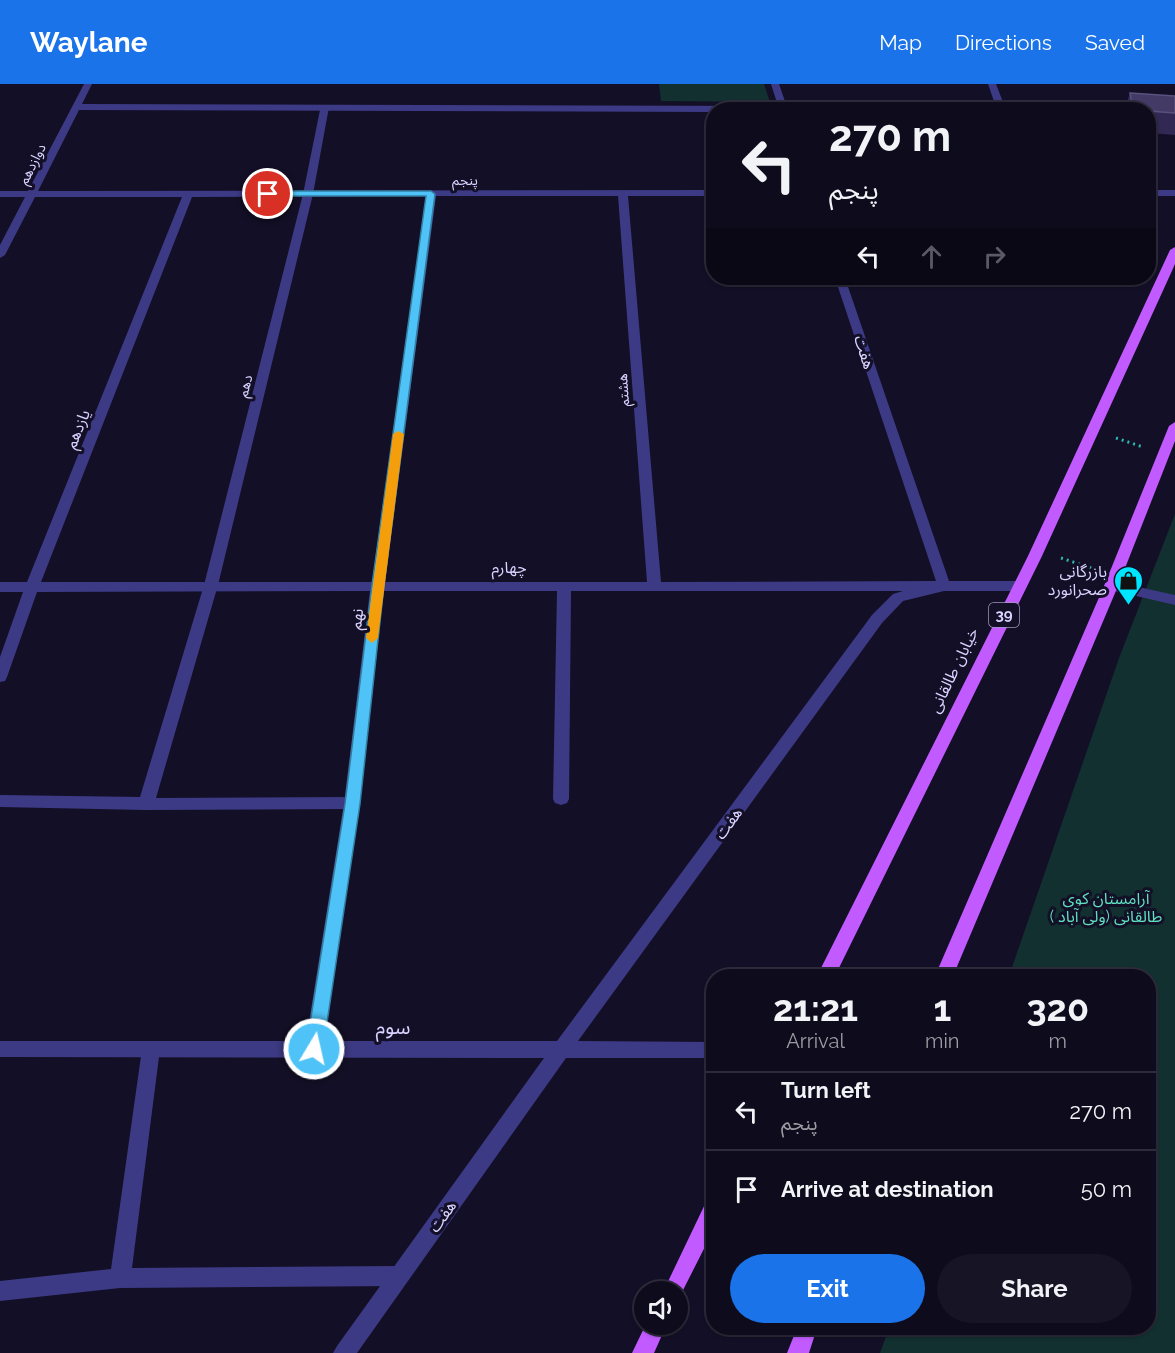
<!DOCTYPE html>
<meta charset="utf-8">
<style>
:root{--surface:#0e0b1c;--page:#171425;--text:#f1f3f6;--muted:#9b9ba3;--line:#2e2b3b;--accent:#1a73e8}
body{margin:0;font-family:Raleway,"Noto Sans Arabic",sans-serif;background:var(--page);color:var(--text);height:100vh;display:flex;flex-direction:column;font-size:22px;white-space:nowrap}
*{box-sizing:border-box;margin:0}
p{font-size:20px;color:var(--muted)}
.icon{flex:none;width:33px;height:33px;fill:none;stroke:currentColor;stroke-width:2;stroke-linecap:round;stroke-linejoin:round}
.map{position:relative;flex:1;overflow:hidden}
.details{position:absolute;left:706px;top:885px;width:450px;height:366px;display:flex;flex-direction:column;background:var(--surface);border-radius:24px;box-shadow:0 2px 4px #0004,0 0 0 2px var(--line)}
.details>*{flex:none}
.hud{position:absolute;left:706px;top:18px;width:450px;height:183px;border-radius:24px;box-shadow:0 2px 4px #0004,0 0 0 2px var(--line);background:#0e0b1c;color:var(--text);overflow:hidden}
.buttons{position:absolute;left:634px;top:1197px;display:grid;gap:12px}
.buttons a{display:grid;place-items:center;width:54px;height:54px;border-radius:50%;background:var(--surface);box-shadow:0 2px 4px #0004,0 0 0 2px var(--line);font-size:30px}
.pin{position:absolute;display:grid;place-items:center;width:51px;height:51px;color:#fff;margin:-26px;border:3px solid #fff;border-radius:50%;box-shadow:0 2px 6px #0007}
.me{position:absolute;width:66px;margin:-33px;rotate:9deg;stroke-linejoin:round;filter:drop-shadow(0 0 4px #0008)}
.turn{display:flex;align-items:center;gap:21px;height:126px;padding:0 24px;font-size:27px}
.turn .icon{width:78px;height:78px;stroke-width:2.5}
.turn b{display:block;font-size:42px;line-height:51px}
.lanes{display:flex;align-items:center;height:57px;padding:0 24px;background:#0003;justify-content:center;gap:30px;direction:ltr}
.lanes .off{opacity:.35}
.eta{display:flex;justify-content:space-evenly;align-items:center;height:102px;text-align:center}
.eta b{font-size:36px;font-weight:700;line-height:42px}
.button{display:flex;gap:12px;margin-top:auto;padding:12px 24px}
.button a{flex:1;height:69px;border-radius:36px;background:var(--accent);color:#fff;font-size:24px;font-weight:700;line-height:69px;text-align:center}
.button a+a{background:var(--page);color:var(--text)}
ul{padding:0;list-style:none}
li{display:flex;align-items:center;gap:18px;height:78px;padding:0 24px;border-top:2px solid var(--line)}
li div{flex:1}
li b{display:block;font-size:22px}
li em{font-style:normal}
header{display:flex;align-items:center;gap:36px;box-sizing:border-box;height:84px;padding:0 30px;background:var(--accent);color:#fff}
header strong{font-size:28px}
nav{display:flex;gap:33px;margin-inline-start:auto;font-size:21px}
.map>svg:first-child{display:block}
</style>
<header>
<strong>Waylane</strong>
<nav><a>Map</a><a>Directions</a><a>Saved</a></nav>
</header>
<div class="map">
<svg width="1175" height="1269" viewBox="0 0 1175 1269">
<rect width="100%" height="100%" fill="#130f26"/>
<path fill="#12302f" d="M659,0h105l6,18 -109,-1z
M1175,430v839h-295l9,-25h260v-352h-140l110,-318z"/>
<g fill="none" stroke-linecap="round" stroke-linejoin="round">
<path stroke="#2fb8b0" stroke-width="3" stroke-dasharray="2 4" stroke-linecap="butt" d="M1116,354l27,9
M1061,474l33,11"/>
<path fill="#3d3a85" fill-rule="evenodd" d="M321,21l8,2 -16,87 -95,391 -62,213 196,-1 6,1 2,5 -2,5 -6,1 -206,1 -146,-3v-12l140,2 64,-212 99,-391z
M151,957l6,2 3,6 -28,219 267,-2 7,3 3,7 -3,7 -7,3 -279,2 -120,13v-20l111,-12 31,-220 3,-6z"/>
<path fill="#3d3a85" fill-rule="evenodd" d="M84,0h8l-10,20 696,2 -7,-22h8l9,26h-74v2l-635,-2 -41,81 676,-1v6h-86l33,386 275,-1 -101,-303h10l104,303h69l7,5 -7,5h-74l-41,10 -21,22 -304,418 136,1v16h-148l-209,295h-24l4,-7 207,-288 -544,-1v-16h306l38,-238 26,-212 -333,1 -30,85 -2,4 -5,1v-25l23,-65h-23v-10h27l155,-385h-147l-30,58 -5,3v-13l25,-48h-25v-6h28zM426,112l-54,386h-331l151,-385zM436,112h182l29,386h-262zM384,507h173l-4,208 2,4 6,2 6,-2 2,-4 2,-208h332l-10,3 -21,21 -315,426h-233l36,-238z
M988,0h8l10,26h-9z
M1149,106h26v6h-26z
M1111,497l64,14v10l-69,-16 -2,-3 2,-3z"/>
<path fill="#c25bff" fill-rule="evenodd" d="M1175,163v17l-4,9 -129,283 -207,420h-18l211,-420 142,-306z
M1175,338v19l-57,145 -165,390h-18l169,-390 65,-160z
M714,1113v32l-36,71v-8h-15l44,-92z
M646,1240h21l-13,29h-22z
M797,1244h20l-8,25h-22z"/>
</g>
<path fill="#312854" d="M1130,9l45,3v39l-26,-2v-23h-25z"/>
<path fill="#433a66" stroke="#5a527e" stroke-width="1.5" d="M1130,9l45,3v17l-26,-2v-1h-16z"/>
<path fill="#4fc3f7" stroke="#337fa1" stroke-width="1.5" d="M268,107h163l4,3 -51,391 -24,219 -37,245 -3,6 -6,2 -5,-2 -3,-6 39,-245 27,-219 54,-389h-161l-1,-2z"/>
<path fill="#f59e0b" d="M398,347l6,3 -26,204 -6,5 -6,-5 27,-204z"/>
<defs>
<symbol id="shop-pin" viewBox="-11 -11 22 30"><path d="M0 17L-7.5 6A9.5 9.5 0 1 1 7.5 6Z" fill="#00e5ff" stroke="#130f26"/><path d="M-5-2.5h2.3a2.7 3.5 0 0 1 5.4 0H5L5.5 6h-11ZM-1.5-2.5h3a1.5 2.3 0 0 0-3 0Z" fill="#111"/></symbol>
</defs>
<g fill-rule="evenodd">
<use href="#shop-pin" x="1112" y="480" width="33" height="45"/>
</g>
<g text-anchor="middle" stroke-width="6" stroke-linejoin="round" paint-order="stroke">
<g font-size="14" fill="#d9d4ff" stroke="#130f26">
<text transform="translate(32 80) rotate(-63)" y="5">دوازدهم</text>
<text x="465" y="101">پنجم</text>
<text transform="translate(245 302) rotate(-76)" y="5">دهم</text>
<text transform="translate(623 306) rotate(-94)" y="5">هشتم</text>
</g>
<rect fill="#130f26" stroke="#9e99be" stroke-width="1.5" x="989" y="519" width="30" height="24" rx="4.5"/>
<g font-size="15" font-weight="bold" fill="#d9d4ff">
<text x="1004" y="536">39</text>
</g>
<g font-size="16" fill="#d9d4ff" stroke="#130f26">
<text transform="translate(865 268) rotate(72)" y="6">هفت</text>
<text transform="translate(77 345) rotate(-68)" y="6">یازدهم</text>
<text x="509" y="489">چهارم</text>
<text transform="translate(356 535) rotate(-83)" y="6">نهم</text>
<text transform="translate(953 586) rotate(-64)" y="6">خیابان طالقانی</text>
<text transform="translate(728 739) rotate(-54)" y="6">هفت</text>
<text transform="translate(442 1132) rotate(-54)" y="6">هفت</text>
</g>
<g font-size="16" fill="#d9d4ff" stroke="#130f26" text-anchor="end">
<text x="1107" y="493">بازرگانی<tspan x="1107" dy="18">صحرانورد</tspan></text>
</g>
<g font-size="16" fill="#5fe0c0" stroke="#130f26">
<text x="1106" y="820">آرامستان کوی<tspan x="1106" dy="18">طالقانی (ولی آباد )</tspan></text>
</g>
<g font-size="20" fill="#d9d4ff" stroke="#130f26">
<text x="393" y="950">سوم</text>
</g>
</g>
</svg>
<div class="buttons">
<a><svg class="icon" aria-label="sound" viewBox="0 0 24 24"><path d="M4 9h4l5-4v14l-5-4H4zM17 9q2 3 0 6"/></svg></a>
</div>
<div class="pin" style="left:268px;top:110px;background:#d93025"><svg class="icon" aria-label="arrive" viewBox="0 0 24 24"><path d="M6 21V4h12l-3 4 3 4H6"/></svg></div>
<svg class="me" style="left:314px;top:965px" viewBox="-20 -20 40 40"><circle r="17" fill="#4fc3f7" stroke="#fff" stroke-width="3"/><path d="M0-11L8 9 0 5-8 9z" fill="#fff"/></svg>
<div class="hud">
<div class="turn"><svg class="icon" aria-label="left" viewBox="0 0 24 24"><path d="M17 20v-9H6M10 6l-5 5 5 5"/></svg><div><b>270 m</b>پنجم</div></div>
<div class="lanes"><svg class="icon" aria-label="left" viewBox="0 0 24 24"><path d="M17 20v-9H6M10 6l-5 5 5 5"/></svg><svg class="icon off" aria-label="ahead" viewBox="0 0 24 24"><path d="M12 20V5M6 11l6-6 6 6"/></svg><svg class="icon off" aria-label="right" viewBox="0 0 24 24"><path d="M7 20v-9h11M14 6l5 5-5 5"/></svg></div>
</div>
<section class="details">
<div class="eta">
<div><b>21:21</b><p>Arrival</p></div>
<div><b>1</b><p>min</p></div>
<div><b>320</b><p>m</p></div>
</div>
<ul>
<li><svg class="icon" aria-label="left" viewBox="0 0 24 24"><path d="M17 20v-9H6M10 6l-5 5 5 5"/></svg><div><b>Turn left</b><p>پنجم</p></div><em>270 m</em></li>
<li><svg class="icon" aria-label="arrive" viewBox="0 0 24 24"><path d="M6 21V4h12l-3 4 3 4H6"/></svg><div><b>Arrive at destination</b></div><em>50 m</em></li>
</ul>
<div class="button"><a>Exit</a><a>Share</a></div>
</section>
</div>
